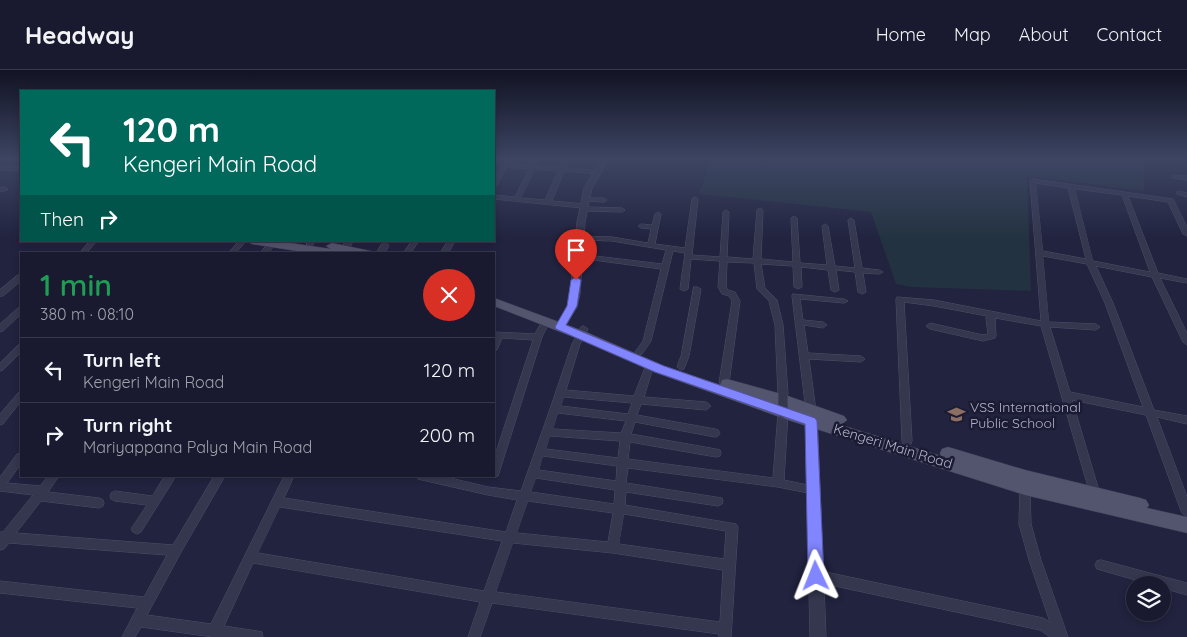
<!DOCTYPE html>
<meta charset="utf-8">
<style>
:root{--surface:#191a2f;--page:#26273b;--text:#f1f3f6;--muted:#9fa1aa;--line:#37384b}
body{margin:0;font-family:Quicksand,sans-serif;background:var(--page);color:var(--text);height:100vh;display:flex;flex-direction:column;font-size:19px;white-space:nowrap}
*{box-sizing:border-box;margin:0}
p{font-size:16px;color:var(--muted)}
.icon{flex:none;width:28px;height:28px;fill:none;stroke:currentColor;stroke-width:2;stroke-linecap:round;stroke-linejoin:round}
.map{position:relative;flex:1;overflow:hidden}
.panel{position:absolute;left:20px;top:182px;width:475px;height:225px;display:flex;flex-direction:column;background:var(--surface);border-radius:0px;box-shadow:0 2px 8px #0003,0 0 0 1px var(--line)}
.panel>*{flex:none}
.guide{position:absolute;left:20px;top:20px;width:475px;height:152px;border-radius:0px;box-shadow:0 2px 8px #0003,0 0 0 1px var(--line);background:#00695c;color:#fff;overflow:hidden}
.controls{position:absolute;left:1126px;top:506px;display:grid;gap:10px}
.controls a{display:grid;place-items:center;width:45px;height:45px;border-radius:50%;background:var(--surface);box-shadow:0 2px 8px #0003,0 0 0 1px var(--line);font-size:25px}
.pin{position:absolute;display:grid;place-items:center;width:42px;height:42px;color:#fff;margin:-51px -21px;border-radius:50% 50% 50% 0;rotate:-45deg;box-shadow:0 0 5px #0007}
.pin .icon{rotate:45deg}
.me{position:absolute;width:55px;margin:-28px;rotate:358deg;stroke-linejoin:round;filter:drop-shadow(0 0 4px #0008)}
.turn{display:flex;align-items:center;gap:18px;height:105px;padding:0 20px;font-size:22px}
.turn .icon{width:65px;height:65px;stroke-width:2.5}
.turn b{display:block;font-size:35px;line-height:42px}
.then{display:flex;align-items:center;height:48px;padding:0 20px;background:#0003;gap:10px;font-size:19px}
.round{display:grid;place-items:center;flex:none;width:52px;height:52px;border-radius:26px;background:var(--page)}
.head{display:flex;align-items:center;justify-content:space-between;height:85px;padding:0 20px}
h1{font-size:30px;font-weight:600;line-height:38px;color:#1e9e55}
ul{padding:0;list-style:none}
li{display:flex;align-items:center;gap:15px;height:65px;padding:0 20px;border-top:1px solid var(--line)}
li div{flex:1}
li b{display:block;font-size:19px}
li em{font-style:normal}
header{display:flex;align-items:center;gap:30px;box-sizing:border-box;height:70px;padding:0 25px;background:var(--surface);border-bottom:1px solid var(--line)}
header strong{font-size:24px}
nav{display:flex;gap:28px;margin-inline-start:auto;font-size:18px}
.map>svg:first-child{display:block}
</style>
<header>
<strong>Headway</strong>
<nav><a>Home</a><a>Map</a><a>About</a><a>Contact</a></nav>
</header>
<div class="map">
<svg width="1187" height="567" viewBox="0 0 1187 567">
<rect width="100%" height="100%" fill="#21233f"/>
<path fill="#233240" d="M711,90h434l-1,31 -117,-15 4,115 -120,-4 -15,-3 -25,-72 -172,-18z"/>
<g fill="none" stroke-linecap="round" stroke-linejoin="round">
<defs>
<path id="minor" d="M505,90h4v3l22,2 2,-5h6l-3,6 23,1 3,-7h6l-3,8 35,3v2l-2,1 -34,-3 -12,30 33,3 2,1 1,2 34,1 3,2 -3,2 -38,-1 -2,-1v-2l-88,-9v-4l21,2 14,-28 -22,-2 -10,18 -3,2v-7zM535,99l23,2 -13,29 -24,-2z
M0,96l21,1v4l-21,-1z
M1174,105l13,1v4l-15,-2v-2z
M1033,109l140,20 14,28v9l-4,-2 -15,-32 -40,-6 30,77 29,6v4l-27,-5 27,55v12l-4,-3 -31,-65 -56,-11 17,37 41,107 33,6v8l-30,-7 30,80v19l-4,-2 -2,-3 -35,-96 -74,-15 28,94 -1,3 -4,2 -4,-2 -50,-171 -46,-8 1,18 -1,2 -12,3 -53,-12 -4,-3 4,-3 53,12 5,-1 -2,-16 1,-2 -53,-10 -30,-4 8,139 -1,3 -4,1 -4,-1 -1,-3 -6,-142 1,-2 37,3 107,21 -11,-140zM1036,113l32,5 18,71 -43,-8zM1075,119l47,6 28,77 -57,-11zM1043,186l44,8 18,39 38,104 -73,-15 -20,-65 46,3 4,-3 -4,-3 -47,-2z
M5,117l3,2 -1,1 -7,2v-4z
M1179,121l8,2v4l-10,-3v-2z
M695,127l3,2 -6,56 28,2 3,-45 3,-2 3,2 -2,45 26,2 4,-49 3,-2 3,2 -2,49 32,3 -2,-44 3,-2 3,2 3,45 27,2 -5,-39 3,-2 3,2 7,40 20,2 -7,-48 3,-2 3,2 8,48 17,2 4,2 -4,2 -16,-1 3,19 -4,2 -4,-2 -3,-20 -19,-2 3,20 -4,2 -4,-2 -3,-20 -27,-3 1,20 -4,2 -4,-2 -1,-21 -32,-2 4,24 12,12 6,25 5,69 -2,2h-6l-2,-2 -3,-69 -6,-24 -12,-12 -3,-26 -27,-1 -1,25 2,3 7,2 5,9 -11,82 -2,2h-6l-2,-2 13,-82 -3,-5 -7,-2 -4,-7 2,-26 -29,-2 -3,30 -4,2 -4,-2 5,-36 -12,-2 -22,90 -9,13 -3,1 -4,-3 8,-11 18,-72 -83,-11 -4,-2 4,-2 84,10 4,-14 -54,-9 -32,-1 -4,-2 4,-2 32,1 36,6 3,-14 -10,-1 -3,-2 3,-2 11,1 3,-11 3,-2 3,2 -6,30 30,4 7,-49z
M586,128h18l3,2 -3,2 -20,-1v-2z
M90,171h7l-10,11v2h-8z
M239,171h7l-11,13h-7z
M307,171h7l-1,4h-6z
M346,171h7l-4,9h-3l-4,-2z
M412,171h7l-9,13h-7z
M448,171h7l-7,13h-8z
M269,172h6l1,2 -9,10h-7z
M382,174h6l1,2 -5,8h-8z
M18,205h3v6l-18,15h-3v-6z
M694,217h3l4,2 -12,67 -5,13 -3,1 -4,-3 4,-11z
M793,224l51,5 4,2 -4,2 -44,-4 3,21 20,2 4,3 -4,3 -19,-3 4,28 53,3 4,3 -4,3 -52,-3 7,52 -2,3h-6l-2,-3 -14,-115z
M21,237v7l-18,17 -3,1v-8l18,-16z
M546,248l4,3 -8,16 -43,136 -1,3 -4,1 -3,-1h3v-18l39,-118 -31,-2 -5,12 -3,1v-19l41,2 8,-15z
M584,256l4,3 -8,15 -14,46 68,6 12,-31 4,-3 4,3 -10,32 62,5 3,2 2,2 -2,2 -3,2 -65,-6 -4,11 78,14 3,1 2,3 -2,3 -3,1 -80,-15 -4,12 85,15 4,1 1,3 -1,3 -4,1 -86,-15 -2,17 145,19 5,-65 2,-3h6l2,3 -4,67 33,7 1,3 -1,3 -4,1 -35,-7 -150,-19 -2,15 96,15 1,3 -1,3 -4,2 -92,-14 -1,13 111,19 2,3 -7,110h-12v-3l-227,-31 -12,34h-12l12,-35 -227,-39 -29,63 33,5 5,1 1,5h-50l-72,-10 -6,10h-13l15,-29 -137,-15v-12l144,16 23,-42 -158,-12 -5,6 -4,1v-18h3l30,-37 -33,-4v-14l17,-23 4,-1v11l-14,19 33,3 8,-10h11l-11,16 51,6 4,2 1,3 -1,3 -4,2 -58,-7 -25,32 157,12 41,-69h11l-45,78 -33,61 64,9 73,-148h10l-10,22 222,34 11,-32 -29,-5 -66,-15 -4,-1 -1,-3h25l46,11 33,4 29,-82 22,-65 9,-17zM564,327l68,6 -4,11 -67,-8zM558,343l68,8 -5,12 -68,-4zM550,366l70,5 -2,17 -72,-9zM543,386l74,10 -1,15 -77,-11zM536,408l79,12 -1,14 -83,-12zM528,431l85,12 -5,29 -91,-9zM280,437l222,34 -18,50 -226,-38zM624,444l102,17 -2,28 -105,-15zM513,473l100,10 110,17 -3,52 -224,-30z
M21,274v8l-18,18 -3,1v-8l18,-18z
M21,322v9l-18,23 -3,1v-11l18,-21z
M165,406h11l-35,56 -4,2 -4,-2 -2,-3 16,-24 -32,-4 -4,-2 -1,-3 1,-3 4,-2 37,5z
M1025,414l4,1 1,3 1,36 10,36 27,77h-18l-10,-7 -224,-48 -4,-2 -2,-4 2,-4 4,-2 227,48 7,4 -21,-62 -10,-36 1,-36 1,-3z
M1101,490l86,23v12l-25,-7v-3h-9l-56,-16 -2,-4 2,-4z"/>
<path id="tertiary" d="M601,90h8l-17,28 -7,34 -5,72 -3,13 -13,22 -4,2 -5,-4 12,-20 3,-13 7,-72 7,-34z
M811,337l4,2 2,3 9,225h-16l-5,-225 2,-3z"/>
<path id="primary" d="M247,171h30l54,8 -5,-3 6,-3 43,9 2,2 -31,-2 1,2h-31l-64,-10z
M494,228l92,34 78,34 56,19 2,-5 5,-1 58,16 59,21 3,4 -6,5 100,31 -1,-3 2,-4 6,-2 77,23 115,28 6,2 3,5 -2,3 40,9v16l-162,-38 -234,-74 -137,-49 -78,-34 -82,-32z"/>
</defs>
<use href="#minor" stroke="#4e4f66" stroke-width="1"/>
<use href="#tertiary" stroke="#4e4f66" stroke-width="1"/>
<use href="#primary" stroke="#3c3d54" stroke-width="1"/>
<use href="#minor" fill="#35374f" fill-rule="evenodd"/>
<use href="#tertiary" fill="#35374f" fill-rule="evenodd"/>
<use href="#primary" fill="#53556f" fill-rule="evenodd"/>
<defs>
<path id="minor-bridge" d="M783,324v19"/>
</defs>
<use href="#minor-bridge" stroke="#4e4f66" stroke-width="10" stroke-linecap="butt"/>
<use href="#minor-bridge" stroke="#35374f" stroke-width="9"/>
</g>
<linearGradient id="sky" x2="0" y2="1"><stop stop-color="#121323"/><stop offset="0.53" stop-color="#3d4563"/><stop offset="1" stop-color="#3d4563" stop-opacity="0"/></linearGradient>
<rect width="1187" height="169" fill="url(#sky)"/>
<path fill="#8185ff" stroke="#5456a6" d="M576,207l5,3 -4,26 -11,19 98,41 151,52 2,3 7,155 -2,5 -6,2 -5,-2 -3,-5 -3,-152 -150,-52 -99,-43 -1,-2 12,-21 4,-26z"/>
<defs>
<symbol id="school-bare" viewBox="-9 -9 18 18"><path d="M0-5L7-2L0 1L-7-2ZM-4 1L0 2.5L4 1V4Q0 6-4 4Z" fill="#8d6e63" stroke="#1b1c33" stroke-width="2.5" paint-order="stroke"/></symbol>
</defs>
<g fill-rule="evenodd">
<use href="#school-bare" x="944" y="332" width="25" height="25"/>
</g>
<g text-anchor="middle" stroke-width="5" stroke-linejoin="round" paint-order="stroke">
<g font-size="14" fill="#b1b2ca" stroke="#1b1c33" text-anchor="start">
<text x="970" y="342">VSS International<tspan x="970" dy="16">Public School</tspan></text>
</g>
<g font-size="14" fill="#b1b2ca" stroke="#1b1c33">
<text transform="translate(893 376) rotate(17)" y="5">Kengeri Main Road</text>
</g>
</g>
</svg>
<div class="controls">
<a><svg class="icon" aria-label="layers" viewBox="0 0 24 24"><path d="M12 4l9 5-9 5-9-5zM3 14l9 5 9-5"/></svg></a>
</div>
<div class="pin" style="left:576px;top:210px;background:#d93025"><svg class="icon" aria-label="arrive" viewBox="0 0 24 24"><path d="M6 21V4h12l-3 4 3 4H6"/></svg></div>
<svg class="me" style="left:816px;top:506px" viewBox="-20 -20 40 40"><path d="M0-17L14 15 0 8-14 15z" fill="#8185ff" stroke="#fff" stroke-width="4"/></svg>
<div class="guide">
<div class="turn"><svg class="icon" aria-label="left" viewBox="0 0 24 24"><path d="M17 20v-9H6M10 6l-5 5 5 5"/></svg><div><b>120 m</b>Kengeri Main Road</div></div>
<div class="then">Then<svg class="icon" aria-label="right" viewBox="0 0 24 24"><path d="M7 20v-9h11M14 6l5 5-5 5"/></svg></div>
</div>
<section class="panel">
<div class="head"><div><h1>1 min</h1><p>380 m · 08:10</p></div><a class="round" style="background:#d93025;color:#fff"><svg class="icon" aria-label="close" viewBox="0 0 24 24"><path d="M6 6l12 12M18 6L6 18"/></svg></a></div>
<ul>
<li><svg class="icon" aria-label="left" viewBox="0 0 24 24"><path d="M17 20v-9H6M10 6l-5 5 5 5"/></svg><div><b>Turn left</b><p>Kengeri Main Road</p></div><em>120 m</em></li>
<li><svg class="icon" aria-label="right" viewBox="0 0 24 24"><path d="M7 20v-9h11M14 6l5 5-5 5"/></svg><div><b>Turn right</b><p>Mariyappana Palya Main Road</p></div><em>200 m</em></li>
</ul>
</section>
</div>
